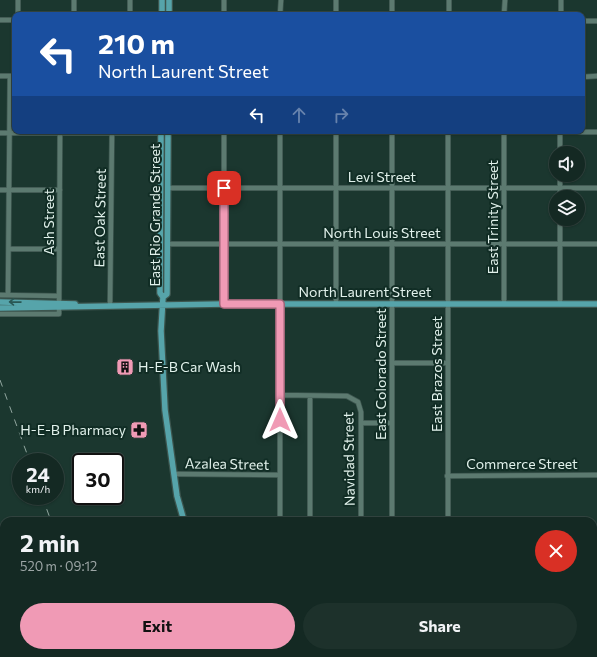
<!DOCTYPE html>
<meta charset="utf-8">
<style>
:root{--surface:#142923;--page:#1d312b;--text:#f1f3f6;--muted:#9da6a6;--line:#334541;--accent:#f09ab5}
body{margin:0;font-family:Commissioner,sans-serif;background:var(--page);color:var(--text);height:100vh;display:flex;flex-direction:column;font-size:15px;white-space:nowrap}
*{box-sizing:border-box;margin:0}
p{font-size:13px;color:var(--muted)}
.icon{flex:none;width:22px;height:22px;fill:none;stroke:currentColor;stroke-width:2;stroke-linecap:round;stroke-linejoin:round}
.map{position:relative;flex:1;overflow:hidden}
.panel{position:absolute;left:0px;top:517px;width:597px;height:140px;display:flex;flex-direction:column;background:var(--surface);border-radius:12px 12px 0 0;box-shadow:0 1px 3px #0004,0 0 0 1px var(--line)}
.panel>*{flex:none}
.hud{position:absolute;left:12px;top:12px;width:573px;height:122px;border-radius:8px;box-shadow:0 1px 3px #0004,0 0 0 1px var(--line);background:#1a4fa0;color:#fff;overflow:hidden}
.buttons{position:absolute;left:549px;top:146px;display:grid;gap:8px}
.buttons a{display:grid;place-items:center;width:36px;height:36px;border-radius:50%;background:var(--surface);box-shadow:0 1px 3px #0004,0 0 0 1px var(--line);font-size:20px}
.speed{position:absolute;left:12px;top:453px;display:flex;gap:8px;font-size:20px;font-weight:700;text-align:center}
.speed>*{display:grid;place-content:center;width:52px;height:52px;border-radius:50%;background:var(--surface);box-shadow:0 1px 3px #0004,0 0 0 1px var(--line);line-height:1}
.speed small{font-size:10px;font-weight:400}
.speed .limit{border:2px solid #111;border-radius:6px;background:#fff;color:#111}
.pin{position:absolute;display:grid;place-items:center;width:34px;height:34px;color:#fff;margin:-17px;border-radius:8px;box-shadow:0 2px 6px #0006}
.me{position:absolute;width:44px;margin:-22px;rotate:0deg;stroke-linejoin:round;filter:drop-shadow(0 0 3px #0008)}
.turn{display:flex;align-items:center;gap:14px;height:84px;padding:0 20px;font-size:18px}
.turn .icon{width:52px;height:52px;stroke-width:2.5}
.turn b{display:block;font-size:28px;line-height:34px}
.lanes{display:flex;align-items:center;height:38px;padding:0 20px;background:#0003;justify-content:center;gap:20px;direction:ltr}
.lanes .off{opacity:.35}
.round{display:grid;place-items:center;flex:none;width:42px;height:42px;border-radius:21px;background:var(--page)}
.summary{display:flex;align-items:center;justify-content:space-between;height:68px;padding:0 20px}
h1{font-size:24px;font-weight:700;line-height:30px}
.cta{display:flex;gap:8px;margin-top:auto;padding:8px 20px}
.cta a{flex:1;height:46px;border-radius:24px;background:var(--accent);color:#111;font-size:16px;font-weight:700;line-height:46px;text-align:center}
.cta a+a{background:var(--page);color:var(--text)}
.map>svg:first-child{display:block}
</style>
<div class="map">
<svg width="597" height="657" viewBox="0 0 597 657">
<rect width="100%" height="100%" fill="#1b372f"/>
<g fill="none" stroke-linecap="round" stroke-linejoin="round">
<defs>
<path id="minor" d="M130,0v15
M18,15v-15
M74,15v-15
M224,15v-15
M280,15l1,-15
M336,15v-15
M392,15v-15
M449,15v-15
M504,15l1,-15
M561,15v-15
M0,20h15
M582,21h15
M0,76h15
M582,77l15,-1
M392,131v390
M448,131v390
M560,131v22
M168,132h429
M0,133h161
M560,175v22
M168,188h429
M0,190h60
M167,244h430
M9,249h50
M0,295l59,1
M8,295l2,-219
M224,304v-173
M336,304v-173
M504,304v-173
M560,304v-85
M110,306l2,-175
M0,314h59l1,-183
M392,363h56
M280,395l67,1 11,6 3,10v109
M361,423h31
M175,474l105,1
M447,476l150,-1
M280,521v-390
M310,521v-125
M0,548h4
M593,564h4
M0,594h4
M0,644v13
M593,645l4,-1
M56,653v4
M166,653v4
M310,653v4
M279,657v-4
M362,657v-4
M392,657v-4
M561,657v-4"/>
<path id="major" d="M162,15v-15
M169,15v-15
M161,131l-1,162 3,4 -2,34 4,79 12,86 7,25
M163,297l4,-3 1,-163
M0,302l75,2
M0,308l224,-4h373
M222,653l2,4"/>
</defs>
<use href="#minor" stroke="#3c554e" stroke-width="6"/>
<use href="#major" stroke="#3c554e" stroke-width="8"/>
<use href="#minor" stroke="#5c7a70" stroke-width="4.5"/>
<use href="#major" stroke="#56a4aa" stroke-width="5.5"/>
<path stroke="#91a69f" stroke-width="1" stroke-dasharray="7 7" stroke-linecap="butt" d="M0,380l30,82
M42,496l9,25
M99,653l1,4"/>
</g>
<defs><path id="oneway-shaft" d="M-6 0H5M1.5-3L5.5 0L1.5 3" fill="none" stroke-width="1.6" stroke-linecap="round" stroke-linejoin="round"/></defs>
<use stroke="#295754" href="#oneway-shaft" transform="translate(15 302) rotate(-179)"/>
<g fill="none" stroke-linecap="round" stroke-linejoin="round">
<defs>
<path id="route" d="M224,188v116h56v116"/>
</defs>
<use href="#route" stroke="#9c6476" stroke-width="10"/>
<use href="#route" stroke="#f09ab5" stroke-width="7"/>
</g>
<defs>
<symbol id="building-square" viewBox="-11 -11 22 22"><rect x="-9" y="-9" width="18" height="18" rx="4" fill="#f09ab5" stroke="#112d25"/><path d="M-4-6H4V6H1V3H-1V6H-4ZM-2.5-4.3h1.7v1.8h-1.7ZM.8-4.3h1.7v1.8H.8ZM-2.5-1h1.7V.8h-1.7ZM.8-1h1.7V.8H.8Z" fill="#111"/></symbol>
<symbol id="pharmacy-square" viewBox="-11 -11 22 22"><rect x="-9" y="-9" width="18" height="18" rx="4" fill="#f09ab5" stroke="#112d25"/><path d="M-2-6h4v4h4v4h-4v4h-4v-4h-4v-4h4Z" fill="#111"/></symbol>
</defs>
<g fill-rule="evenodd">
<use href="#building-square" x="115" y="357" width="20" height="20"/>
<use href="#pharmacy-square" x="129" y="420" width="20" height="20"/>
</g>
<g text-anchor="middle" stroke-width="4" stroke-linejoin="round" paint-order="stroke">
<g font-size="14" fill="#e1f1eb" stroke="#112d25">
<text x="382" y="182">Levi Street</text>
<text transform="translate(155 215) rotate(-90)" y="5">East Rio Grande Street</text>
<text transform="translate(493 217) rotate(-90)" y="5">East Trinity Street</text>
<text transform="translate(100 218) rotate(-89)" y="5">East Oak Street</text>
<text transform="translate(49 222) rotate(-90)" y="5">Ash Street</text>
<text x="382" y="238">North Louis Street</text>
<text x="365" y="297">North Laurent Street</text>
<text transform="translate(381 374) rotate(-90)" y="5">East Colorado Street</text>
<text transform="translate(437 374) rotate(-90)" y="5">East Brazos Street</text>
<text transform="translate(349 459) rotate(-91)" y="5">Navidad Street</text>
<text transform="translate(227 464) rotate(1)" y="5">Azalea Street</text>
<text x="522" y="469">Commerce Street</text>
</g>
<g font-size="14" fill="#e1f1eb" stroke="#112d25" text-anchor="start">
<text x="138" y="372">H-E-B Car Wash</text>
<text x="126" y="435" text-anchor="end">H-E-B Pharmacy</text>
</g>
</g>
</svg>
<div class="buttons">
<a><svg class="icon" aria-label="sound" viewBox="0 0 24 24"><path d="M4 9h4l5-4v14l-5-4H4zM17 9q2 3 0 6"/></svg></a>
<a><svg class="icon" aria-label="layers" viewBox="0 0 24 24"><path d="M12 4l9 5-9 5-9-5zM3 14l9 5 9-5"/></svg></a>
</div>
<div class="speed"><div>24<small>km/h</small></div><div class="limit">30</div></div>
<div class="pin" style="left:224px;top:188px;background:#d93025"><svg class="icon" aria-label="arrive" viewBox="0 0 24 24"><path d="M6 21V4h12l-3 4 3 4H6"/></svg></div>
<svg class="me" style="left:280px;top:420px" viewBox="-20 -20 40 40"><path d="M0-17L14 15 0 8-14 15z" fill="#f09ab5" stroke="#fff" stroke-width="4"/></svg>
<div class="hud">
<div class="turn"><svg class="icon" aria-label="left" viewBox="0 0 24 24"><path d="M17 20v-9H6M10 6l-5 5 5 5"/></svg><div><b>210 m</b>North Laurent Street</div></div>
<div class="lanes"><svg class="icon" aria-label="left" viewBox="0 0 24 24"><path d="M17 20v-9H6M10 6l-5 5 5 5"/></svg><svg class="icon off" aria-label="ahead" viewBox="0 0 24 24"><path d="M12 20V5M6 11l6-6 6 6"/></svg><svg class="icon off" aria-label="right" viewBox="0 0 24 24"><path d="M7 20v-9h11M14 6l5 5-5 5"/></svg></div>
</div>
<section class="panel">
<div class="summary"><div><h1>2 min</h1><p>520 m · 09:12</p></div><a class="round" style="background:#d93025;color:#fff"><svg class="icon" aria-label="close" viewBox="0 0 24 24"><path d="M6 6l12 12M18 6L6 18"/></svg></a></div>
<div class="cta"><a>Exit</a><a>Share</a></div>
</section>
</div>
